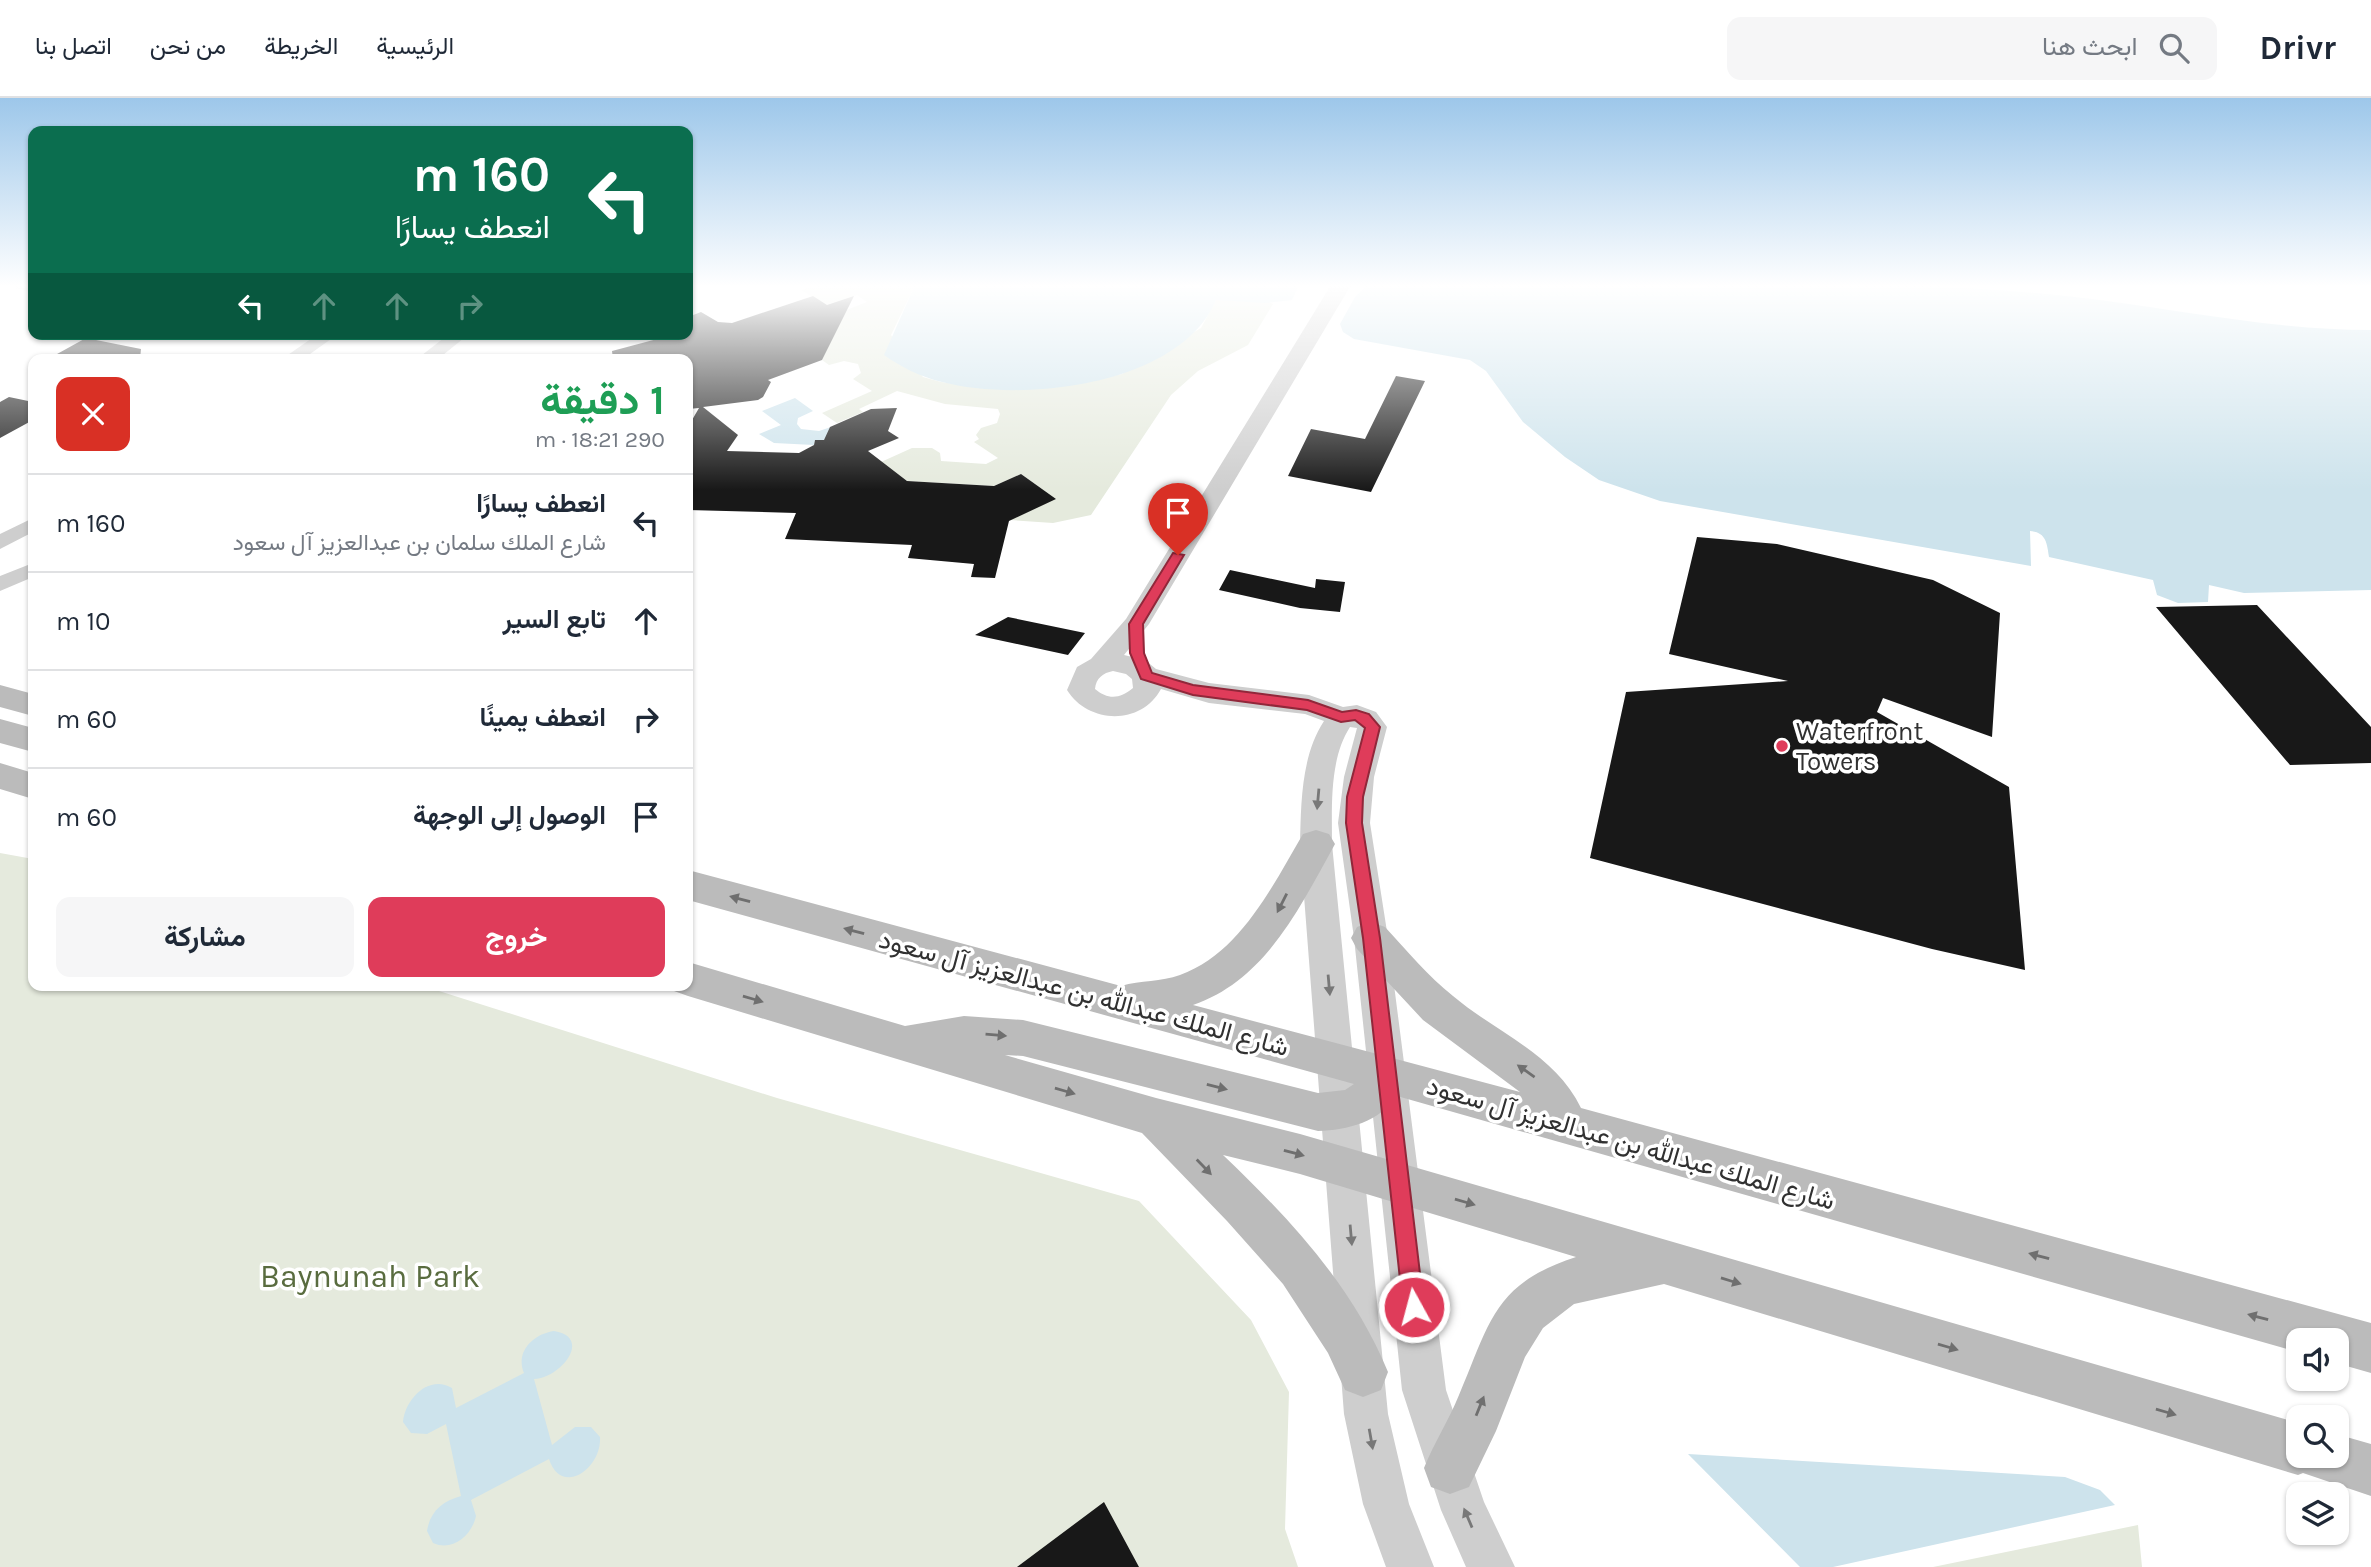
<!DOCTYPE html>
<html lang="ar">
<meta charset="utf-8">
<style>
:root{--surface:#fff;--page:#f6f6f7;--text:#1f2937;--muted:#747a83;--line:#e0e1e3;--accent:#df3c5a}
body{margin:0;font-family:Karla,Vazirmatn,sans-serif;background:var(--page);color:var(--text);direction:rtl;height:100vh;display:flex;flex-direction:column;font-size:26px;white-space:nowrap}
*{box-sizing:border-box;margin:0}
p{font-size:23px;color:var(--muted)}
.icon{flex:none;width:38px;height:38px;fill:none;stroke:currentColor;stroke-width:2;stroke-linecap:round;stroke-linejoin:round}
.map{position:relative;flex:1;overflow:hidden;direction:ltr}
.details{position:absolute;left:28px;top:256px;width:665px;height:637px;display:flex;flex-direction:column;background:var(--surface);border-radius:14px;box-shadow:0 2px 5px #0004;direction:rtl}
.details>*{flex:none}
.top-card{position:absolute;left:28px;top:28px;width:665px;height:214px;border-radius:14px;box-shadow:0 2px 5px #0004;direction:rtl;background:#0b6e4f;color:#fff;overflow:hidden}
.fabs{position:absolute;left:2286px;top:1230px;display:grid;gap:14px}
.fabs a{display:grid;place-items:center;width:63px;height:63px;border-radius:14px;background:var(--surface);box-shadow:0 2px 5px #0004;font-size:35px}
.pin{position:absolute;display:grid;place-items:center;width:60px;height:60px;color:#fff;margin:-72px -30px;border-radius:50% 50% 50% 0;rotate:-45deg;box-shadow:0 0 7px #0007}
.pin .icon{rotate:45deg}
.me{position:absolute;width:77px;margin:-38px;rotate:353deg;stroke-linejoin:round;filter:drop-shadow(0 0 5px #0008)}
.turn{display:flex;align-items:center;gap:24px;height:147px;padding:0 28px;font-size:32px}
.turn .icon{width:91px;height:91px;stroke-width:2.5}
.turn b{display:block;font-size:49px;line-height:60px}
.lanes{display:flex;align-items:center;height:66px;padding:0 28px;background:#0003;justify-content:center;gap:35px;direction:ltr}
.lanes .off{opacity:.35}
.round{display:grid;place-items:center;flex:none;width:74px;height:74px;border-radius:14px;background:var(--page)}
.summary{display:flex;align-items:center;justify-content:space-between;height:119px;padding:0 28px}
h1{font-size:42px;font-weight:700;line-height:52px;color:#1e9e55}
.action{display:flex;gap:14px;margin-top:auto;padding:14px 28px}
.action a{flex:1;height:80px;border-radius:14px;background:var(--accent);color:#fff;font-size:28px;font-weight:700;line-height:80px;text-align:center}
.action a+a{background:var(--page);color:var(--text)}
ul{padding:0;list-style:none}
li{display:flex;align-items:center;gap:21px;height:98px;padding:0 28px;border-top:2px solid var(--line)}
li div{flex:1}
li b{display:block;font-size:26px}
li em{font-style:normal}
header{display:flex;align-items:center;gap:42px;box-sizing:border-box;height:98px;padding:0 35px;background:var(--surface);border-bottom:2px solid var(--line)}
header strong{font-size:33px}
nav{display:flex;gap:38px;margin-inline-start:auto;font-size:24px}
.search{width:490px;height:63px;background:var(--page);display:flex;align-items:center;gap:18px;box-sizing:border-box;padding:0 24px;border-radius:14px;color:var(--muted);font-size:26px}
.map>svg:first-child{display:block}
</style>
<header>
<strong>Drivr</strong>
<div class="search"><svg class="icon" aria-label="search" viewBox="0 0 24 24"><circle cx="10" cy="10" r="6"/><path d="M15 15l6 6"/></svg>ابحث هنا</div>
<nav><a>الرئيسية</a><a>الخريطة</a><a>من نحن</a><a>اتصل بنا</a></nav>
</header>
<div class="map">
<svg width="2371" height="1469" viewBox="0 0 2371 1469">
<rect width="100%" height="100%" fill="#fff"/>
<path fill="#e5eadd" d="M816,187h99l-24,50 32,42 18,5 48,7 68,-2 65,-13 79,-46 15,-28 46,-1 11,5 -25,41 -50,26 -27,24 -80,120 -38,8 -43,-3 45,-21 -34,-25 -27,12 -87,-5 -26,-19 31,-14h20l8,5 1,8 45,3 12,-6 -24,-16 5,-3 -3,-4 5,-7 16,-5 3,-9 -2,-5 -53,-5 -48,-13 -38,18 4,3 -26,11 -15,-10 50,-22 -19,-12 8,-6 -3,-9 -14,-3 -15,4 -7,-5 14,-30 -15,-10 46,-18 -10,-7 -29,11 -27,-16z
M0,755l33,6v126h387l357,113 362,103 112,119 38,72 -4,137 13,38h-1298z
M2138,1427l4,42h-209z"/>
<path fill="#cde3ec" d="M915,187h384l-7,15 -27,3 -49,-3c-36,86 -194,103 -274,82 -21,-5 -41,-15 -58,-27z
M1367,187h310l3,3c128,-7 257,-5 386,8 102,11 202,34 305,34v260l-127,3 -35,-8 -1,17 -30,1 -21,-8 -4,-15 -104,-23c-2,-14 -3,-25 -19,-26l1,35 -371,-65 -61,-21 -34,-23 -42,-35 -37,-51 -16,-11 -116,-21 -11,-7 -3,-8 15,-27z
M795,300l18,13 -15,7 -1,6 4,5 18,2 36,-12 -31,21h-9l-1,5 -40,-2 -15,-9 22,-9 -19,-14z
M554,1233c39,6 7,47 -20,48l18,66 23,-18h16l9,10c2,32 -39,60 -51,22l-78,41 5,16c-4,19 -23,36 -43,27l-6,-12c3,-20 16,-30 34,-35l-15,-72 -19,10 -16,-1 -8,-11c2,-23 26,-48 49,-34l4,20 68,-35c-9,-21 9,-39 30,-42z
M1688,1356l377,23 35,13 15,15 -282,62h-33z"/>
<path fill="#181818" d="M813,198l14,9 27,-9 -32,64 -54,20 3,2 -8,15 -5,3 -55,7 35,28 -11,16 72,2 15,-8 1,-5h9l6,-13 41,-18 26,-1 -9,23 11,7 -31,13 39,30 87,5 27,-12 35,25 -47,22 -14,57 -24,-1 3,-13 -66,-6 4,-13 -127,-6 11,-26 -108,-3v-83l11,-19 -11,1v-50h-75l-1,-8 64,-17h12v-17l13,-5 17,10 14,1z
M86,240l55,11 -1,10h-92z
M1396,278l29,5 -54,111 -83,-16 23,-47 54,10z
M9,299l24,5v18l-33,18v-36z
M1697,439l80,7 156,36 67,33 -8,124 -109,-39 -6,14 132,75 16,183 -93,-21 -342,-91 36,-166 162,-11 -119,-27z
M1230,472l85,18 1,-9 29,3 -5,30 -40,-4 -81,-18z
M2257,507l114,122v36l-81,2 -134,-158z
M1008,519l77,16 -17,22 -93,-20z
M1104,1404l35,65h-122z"/>
<g fill="none" stroke-linecap="round" stroke-linejoin="round">
<path fill="#cecece" fill-rule="evenodd" d="M13,187h20v7l-18,-4z
M318,236h20l-35,25h-21z
M449,236h20l-31,25h-21z
M33,420v14l-33,17v-15z
M33,465v14l-33,14v-15z"/>
<path fill="#cecece" fill-rule="evenodd" d="M1331,187h20l-202,339 -25,31 21,5 11,9 53,14 100,12 34,12 14,-2 19,7 11,15 -13,50 -4,46 18,115 58,452 38,112 31,65h-49l-25,-57 -39,-120 -48,-452 -16,-115 6,-46 13,-49 -7,-1c-21,32 -18,81 -18,117l56,570 21,90 25,63h-48l-23,-63 -19,-90 -44,-570c1,-40 1,-88 24,-123l-19,-7 -96,-11 -48,-14c-20,37 -73,35 -94,1l10,-23 14,-8 35,-40zM1113,573l13,3 6,5 1,9c-13,11 -25,12 -38,1 1,-11 8,-16 18,-18z"/>
<path fill="#bbb" fill-rule="evenodd" d="M0,587l33,9v22l-33,-9z
M0,621l33,9v24l-33,-9z
M0,665l33,10v26l-33,-10z
M1316,732l13,4 6,10c-35,63 -69,136 -142,161l327,87 -97,-72 -66,-71 -6,-11 6,-11 14,-5 14,5c22,24 43,49 68,69 45,38 101,57 128,112l790,215v50l-35,-10v-23h-38v12l-901,-256c-18,26 -49,34 -79,35l-295,-75 -18,-1 151,43 144,36 998,289v33h38v-22l35,10v52l-68,-23 -5,2 -634,-191 -90,20 -31,24 -18,29 -29,74 -27,56 -19,7 -19,-7 -7,-19c10,-25 25,-48 35,-73 31,-72 34,-111 117,-138l-276,-83 -77,-19c68,65 129,130 165,217l-7,18 -18,7 -18,-7 -17,-37 -45,-69 -56,-63 -85,-88 -454,-137 -14,-5 -3,-6h17v-23l217,64 59,-10 59,4 295,73 27,-3 9,-6 -666,-184v-30l433,116c20,-6 40,-4 59,-11 60,-21 93,-90 123,-141z"/>
</g>
<defs><path id="oneway-solid" d="M-6-.8H1V-3.2L6.5 0L1 3.2V.8H-6Z" transform="scale(1.75)"/></defs>
<g fill="#787878">
<use href="#oneway-solid" transform="translate(1318 701) rotate(95)"/>
<use href="#oneway-solid" transform="translate(1329 887) rotate(85)"/>
<use href="#oneway-solid" transform="translate(1351 1137) rotate(85)"/>
<use href="#oneway-solid" transform="translate(1371 1341) rotate(80)"/>
<use href="#oneway-solid" transform="translate(1468 1420) rotate(-113)"/>
</g>
<g fill="#6f6f6f">
<use href="#oneway-solid" transform="translate(740 801) rotate(-165)"/>
<use href="#oneway-solid" transform="translate(1282 805) rotate(117)"/>
<use href="#oneway-solid" transform="translate(854 833) rotate(-165)"/>
<use href="#oneway-solid" transform="translate(753 901) rotate(16)"/>
<use href="#oneway-solid" transform="translate(996 937) rotate(5)"/>
<use href="#oneway-solid" transform="translate(1526 973) rotate(-145)"/>
<use href="#oneway-solid" transform="translate(1217 989) rotate(14)"/>
<use href="#oneway-solid" transform="translate(1065 993) rotate(16)"/>
<use href="#oneway-solid" transform="translate(1294 1055) rotate(15)"/>
<use href="#oneway-solid" transform="translate(1204 1069) rotate(46)"/>
<use href="#oneway-solid" transform="translate(1465 1104) rotate(16)"/>
<use href="#oneway-solid" transform="translate(2039 1158) rotate(-165)"/>
<use href="#oneway-solid" transform="translate(1731 1183) rotate(17)"/>
<use href="#oneway-solid" transform="translate(2258 1219) rotate(-165)"/>
<use href="#oneway-solid" transform="translate(1948 1249) rotate(16)"/>
<use href="#oneway-solid" transform="translate(1480 1308) rotate(-68)"/>
<use href="#oneway-solid" transform="translate(2166 1314) rotate(16)"/>
</g>
<linearGradient id="sky" x2="0" y2="1"><stop stop-color="#9dc7ea"/><stop offset="0.48" stop-color="#fff"/><stop offset="1" stop-color="#fff" stop-opacity="0"/></linearGradient>
<rect width="2371" height="392" fill="url(#sky)"/>
<path fill="#df3c5a" stroke="#91273a" stroke-width="2" d="M1173,455l11,2 -41,69 1,29 8,20 41,12 115,15 34,12 14,-2 13,4 11,13 -17,70 -1,26 18,115 44,369 -3,8 -7,3 -8,-3 -3,-8 -40,-369 -17,-115 1,-26 18,-69 -10,-8 -14,2 -34,-12 -114,-15 -52,-16 -11,-26 -1,-29z"/>
<circle fill="#df3c5a" stroke="#fff" stroke-width="2.5" cx="1782" cy="648" r="7"/>
<g text-anchor="middle" stroke-width="7" stroke-linejoin="round" paint-order="stroke">
<g font-size="26" fill="#313131" stroke="#fff" text-anchor="start">
<text x="1796" y="642">Waterfront<tspan x="1796" dy="30">Towers</tspan></text>
</g>
<g font-size="26" fill="#313131" stroke="#fff">
<text transform="translate(1084 895) rotate(15)" y="9">شارع الملك عبدالله بن عبدالعزيز آل سعود</text>
<text transform="translate(1631 1045) rotate(16)" y="9">شارع الملك عبدالله بن عبدالعزيز آل سعود</text>
</g>
<g font-size="32" fill="#596c3f" stroke="#fff">
<text x="370" y="1189">Baynunah Park</text>
</g>
</g>
</svg>
<div class="fabs">
<a><svg class="icon" aria-label="sound" viewBox="0 0 24 24"><path d="M4 9h4l5-4v14l-5-4H4zM17 9q2 3 0 6"/></svg></a>
<a><svg class="icon" aria-label="search" viewBox="0 0 24 24"><circle cx="10" cy="10" r="6"/><path d="M15 15l6 6"/></svg></a>
<a><svg class="icon" aria-label="layers" viewBox="0 0 24 24"><path d="M12 4l9 5-9 5-9-5zM3 14l9 5 9-5"/></svg></a>
</div>
<div class="pin" style="left:1178px;top:457px;background:#d93025"><svg class="icon" aria-label="arrive" viewBox="0 0 24 24"><path d="M6 21V4h12l-3 4 3 4H6"/></svg></div>
<svg class="me" style="left:1414px;top:1209px" viewBox="-20 -20 40 40"><circle r="17" fill="#df3c5a" stroke="#fff" stroke-width="3"/><path d="M0-11L8 9 0 5-8 9z" fill="#fff"/></svg>
<div class="top-card">
<div class="turn"><svg class="icon" aria-label="left" viewBox="0 0 24 24"><path d="M17 20v-9H6M10 6l-5 5 5 5"/></svg><div><b>160 m</b>انعطف يسارًا</div></div>
<div class="lanes"><svg class="icon" aria-label="left" viewBox="0 0 24 24"><path d="M17 20v-9H6M10 6l-5 5 5 5"/></svg><svg class="icon off" aria-label="ahead" viewBox="0 0 24 24"><path d="M12 20V5M6 11l6-6 6 6"/></svg><svg class="icon off" aria-label="ahead" viewBox="0 0 24 24"><path d="M12 20V5M6 11l6-6 6 6"/></svg><svg class="icon off" aria-label="right" viewBox="0 0 24 24"><path d="M7 20v-9h11M14 6l5 5-5 5"/></svg></div>
</div>
<section class="details">
<div class="summary"><div><h1>1 دقيقة</h1><p>290 m · 18:21</p></div><a class="round" style="background:#d93025;color:#fff"><svg class="icon" aria-label="close" viewBox="0 0 24 24"><path d="M6 6l12 12M18 6L6 18"/></svg></a></div>
<ul>
<li><svg class="icon" aria-label="left" viewBox="0 0 24 24"><path d="M17 20v-9H6M10 6l-5 5 5 5"/></svg><div><b>انعطف يسارًا</b><p>شارع الملك سلمان بن عبدالعزيز آل سعود</p></div><em>160 m</em></li>
<li><svg class="icon" aria-label="ahead" viewBox="0 0 24 24"><path d="M12 20V5M6 11l6-6 6 6"/></svg><div><b>تابع السير</b></div><em>10 m</em></li>
<li><svg class="icon" aria-label="right" viewBox="0 0 24 24"><path d="M7 20v-9h11M14 6l5 5-5 5"/></svg><div><b>انعطف يمينًا</b></div><em>60 m</em></li>
<li><svg class="icon" aria-label="arrive" viewBox="0 0 24 24"><path d="M6 21V4h12l-3 4 3 4H6"/></svg><div><b>الوصول إلى الوجهة</b></div><em>60 m</em></li>
</ul>
<div class="action"><a>خروج</a><a>مشاركة</a></div>
</section>
</div>
